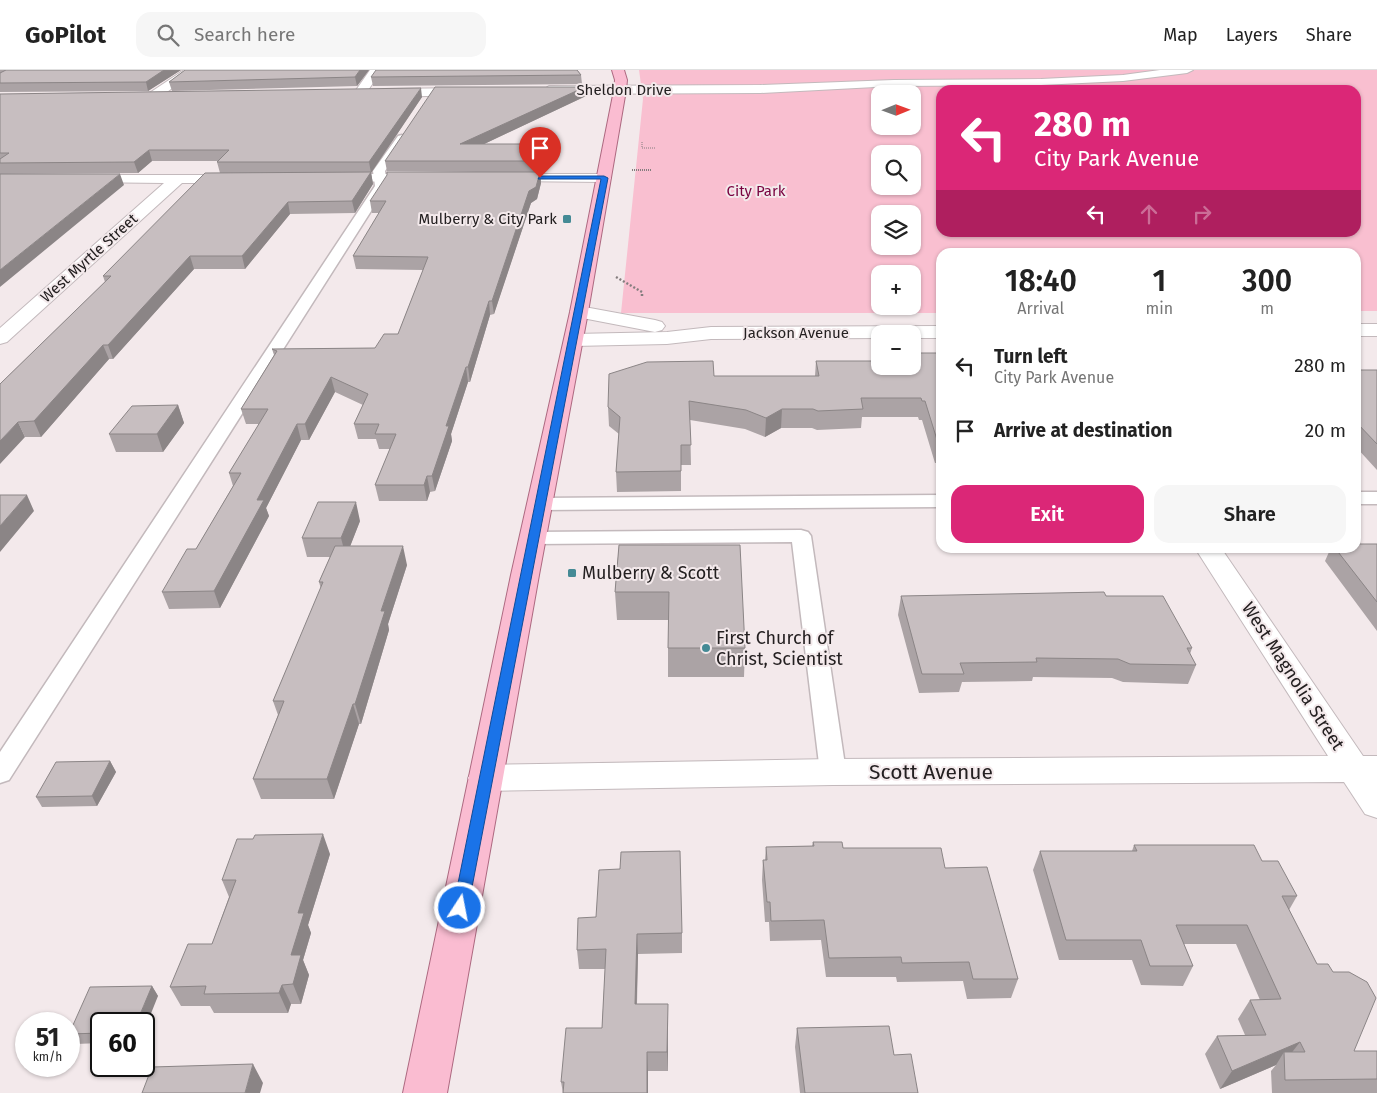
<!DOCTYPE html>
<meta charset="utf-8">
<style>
:root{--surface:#fff;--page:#f6f6f6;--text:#222;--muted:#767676;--line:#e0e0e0;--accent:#db2777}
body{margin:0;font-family:"Fira Sans",sans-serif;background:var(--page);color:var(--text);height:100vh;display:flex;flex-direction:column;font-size:19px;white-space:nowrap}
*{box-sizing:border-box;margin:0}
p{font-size:16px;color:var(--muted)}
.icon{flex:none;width:28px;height:28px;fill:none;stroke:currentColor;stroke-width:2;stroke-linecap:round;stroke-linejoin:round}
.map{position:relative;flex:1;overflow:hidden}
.sheet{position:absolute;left:936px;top:178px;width:425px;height:305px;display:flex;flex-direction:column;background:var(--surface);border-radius:15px;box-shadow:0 1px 4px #0004}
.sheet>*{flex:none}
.guide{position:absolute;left:936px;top:15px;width:425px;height:152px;border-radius:15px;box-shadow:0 1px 4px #0004;background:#db2777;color:#fff;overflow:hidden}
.needle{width:32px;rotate:89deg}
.buttons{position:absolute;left:871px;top:15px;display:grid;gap:10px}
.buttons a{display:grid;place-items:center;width:50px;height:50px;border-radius:10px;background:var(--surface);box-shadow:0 1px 4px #0004;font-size:25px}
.speed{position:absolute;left:15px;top:942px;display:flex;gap:10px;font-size:25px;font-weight:700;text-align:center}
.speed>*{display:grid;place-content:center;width:65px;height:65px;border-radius:50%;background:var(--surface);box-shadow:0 1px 4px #0004;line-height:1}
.speed small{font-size:12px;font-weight:400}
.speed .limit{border:2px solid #111;border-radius:8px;background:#fff;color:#111}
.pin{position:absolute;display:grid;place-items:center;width:42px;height:42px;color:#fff;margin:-51px -21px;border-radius:50% 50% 50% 0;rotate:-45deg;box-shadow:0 0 5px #0007}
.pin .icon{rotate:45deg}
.me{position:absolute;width:55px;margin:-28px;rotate:11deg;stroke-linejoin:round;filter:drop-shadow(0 0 4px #0008)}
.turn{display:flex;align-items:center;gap:18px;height:105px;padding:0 15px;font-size:22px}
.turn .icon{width:65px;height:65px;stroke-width:2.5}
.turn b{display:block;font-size:35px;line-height:42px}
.lanes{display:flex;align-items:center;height:48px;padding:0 15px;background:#0003;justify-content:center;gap:25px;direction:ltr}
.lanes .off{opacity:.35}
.eta{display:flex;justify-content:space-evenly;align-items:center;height:85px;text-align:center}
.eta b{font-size:30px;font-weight:600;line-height:35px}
.action{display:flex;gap:10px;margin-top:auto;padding:10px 15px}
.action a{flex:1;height:58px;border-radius:15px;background:var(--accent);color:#fff;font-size:20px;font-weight:600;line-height:58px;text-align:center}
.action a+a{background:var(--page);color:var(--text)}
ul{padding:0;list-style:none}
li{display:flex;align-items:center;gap:15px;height:65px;padding:0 15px}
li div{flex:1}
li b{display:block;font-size:19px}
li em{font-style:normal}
header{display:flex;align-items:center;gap:30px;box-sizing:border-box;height:70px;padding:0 25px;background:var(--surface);border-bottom:1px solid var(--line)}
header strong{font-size:24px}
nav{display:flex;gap:28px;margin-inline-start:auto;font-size:18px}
.search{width:350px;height:45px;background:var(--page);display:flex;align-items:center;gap:12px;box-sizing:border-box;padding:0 18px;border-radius:15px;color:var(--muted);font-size:19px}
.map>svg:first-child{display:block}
</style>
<header>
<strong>GoPilot</strong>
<div class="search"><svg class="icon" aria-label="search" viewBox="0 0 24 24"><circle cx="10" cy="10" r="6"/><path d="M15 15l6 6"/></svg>Search here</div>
<nav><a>Map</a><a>Layers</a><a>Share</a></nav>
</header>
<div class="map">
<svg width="1377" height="1023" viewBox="0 0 1377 1023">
<rect width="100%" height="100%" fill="#f3e9eb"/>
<path fill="#f9bfd0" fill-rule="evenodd" d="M639,0h738v241h-21v-59h-415v61h-320l22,-214zM941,20h415v142h-415zM880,24h32v32h-32zM880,84h32v32h-32zM880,144h32v32h-32zM880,204h32v32h-32z"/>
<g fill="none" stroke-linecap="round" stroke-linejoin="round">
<defs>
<path id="lane" d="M402,65l5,3 -22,33 2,15 -378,594 -9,3v-31l375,-566 -2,-15 25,-35z
M1356,422h21v12h-21z
M941,425v12l-402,3 -7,-2 -3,-4 3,-4 7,-2z
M801,460l7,2 3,4 35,236 -4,7 -9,3 -9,-3 -4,-7 -28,-230 -260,2 -7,-2 -3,-4 3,-4 7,-2z"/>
<path id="street" d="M184,0h13l-41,30h-8l-2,-3 2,-3z
M370,0h12l-18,26h-8l-2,-3z
M1160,0h33l-6,3 -64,8 -82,4 -147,1 -134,7 -211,1 -6,-4 6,-4 211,-1 134,-5 147,-1 82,-4z
M468,18l4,1 2,3 -2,3 -88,2 -6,-4 6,-4z
M334,104h87l5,1 2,3 -2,3 -5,1 -92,-1 -2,-3 2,-3z
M504,104h100l5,1 2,3 -2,3 -5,1 -105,-1 -2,-3 2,-3z
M84,105h152l5,1 2,3 -2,3 -5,1h-54l-175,159 -7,2v-16l164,-145 -85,-1 -2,-3 2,-3z
M579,236l76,14 7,2 3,4 -3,4 -7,2 -83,-16 -2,-4 2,-4z
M1356,254h21v12h-21z
M941,256v12h-29v-4h-32v4l-169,1 -44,5 -93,2 -7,-2 -3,-4 3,-4 7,-2 93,-2 44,-5z
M1195,478h26l142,208h14v62l-12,-4 -21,-32 -511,3 -348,6 -12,-4 -5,-9 5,-9 12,-4 348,-6 495,-3z"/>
<path id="primary" d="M612,0h12l3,10 -1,10 -38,222 -49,263 -92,518h-44l108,-518 59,-263 44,-222 1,-10z"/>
</defs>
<use href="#lane" stroke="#c3b9bc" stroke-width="3"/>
<use href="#street" stroke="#c3b9bc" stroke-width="2"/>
<use href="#primary" stroke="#ad6980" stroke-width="2"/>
<path stroke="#847d7e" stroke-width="1" stroke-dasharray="1 1" stroke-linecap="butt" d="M642,72v6h14"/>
<path stroke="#847d7e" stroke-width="2" stroke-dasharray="1 1" stroke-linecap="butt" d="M632,100h19"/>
<path stroke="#847d7e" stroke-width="2.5" stroke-dasharray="2 2" stroke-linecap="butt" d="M616,207l26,15v5"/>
<use href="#lane" fill="#fff" fill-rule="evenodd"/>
<use href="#street" fill="#fff" fill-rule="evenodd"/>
<use href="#primary" fill="#fabcd1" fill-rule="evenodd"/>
</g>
<path fill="#aba3a5" d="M0,0h181l-33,21 -148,1z
M185,0h184l-12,16 -185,5 -3,-9z
M578,1l3,4 1,9 -209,2 -2,-9z
M585,17l1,9 -102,48 65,11 -5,17h-4l1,11 -4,16 -6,4 -37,111 -4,1 -20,67h-2l-17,52 1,7 -17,50 -5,1 -3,9h-48l-4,-16 15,-36h-11l-3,-10h-18l-4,-15 9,-19 -28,-13 -26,48h-8l-35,68 3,8 -49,92 -51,1 -7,-17 34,-43 37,-63 -4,-13 30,-49h-13l-5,-15 33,-54 -2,-6 103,-1 23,-14 25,-64 -67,-1 -3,-13 26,-43h-7l-2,-12 107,-29 -90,-1 -2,-10z
M0,24l422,3 -51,76 2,11 -18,29 -65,1 -45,55h-51l-81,90h-4l-68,78h-16l-25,-53 105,-102 -2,-6 246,-103h-129l-3,-11 1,-1h-66l-14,12 -138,1z
M941,283v110h-6l-13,-43h-3l-1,-3h-56l-1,11 -44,2 -5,-2h-31l-16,9 -20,-8 -55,-9 1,45h-10v26l-64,1 -1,-20 3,-38 -10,-8 -1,-19 106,-31h101l1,-15 64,5z
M1356,300h21v100l-21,-23z
M178,335l6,18 -21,29h-47l-7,-18z
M360,451l-10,25 57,19 -19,59 1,6 -28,94h-2l-25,75h-73l-8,-20 25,-64 -5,-14 48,-112 -2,-7 11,-25h-23l-5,-19z
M1356,459l4,4 -4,8z
M1377,474v87l-52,-70 4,-9h-18l-4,-4h49z
M619,475l126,103 -1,29h-76v-29l1,-28h-52l-2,-28z
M901,526h205l86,52 -2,6 6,11 -8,19 -65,-2 -11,-4 -79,-1 -1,4 -70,1 -3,10 -40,1 -21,-78z
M110,691l6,11 -19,34 -55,1 -6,-10z
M813,772l132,26 73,111 -7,19 -44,1 -4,-18 -66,1 -1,-5h-70l-5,-37 -51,1 -1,-19h-4l-3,-42 1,-20h2l1,-13 46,-1z
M1134,775l128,16 35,35 -8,14 65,141h23v42h-105l-1,-22 5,-6 -56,24 -15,-35 12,-18 28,-1 -7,-16 12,-19h10l-24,-56h-52l9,22 -10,20 -42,-1 -9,-25h-73l-26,-90 7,-19h92z
M330,784l-22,71 3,8 -8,27 6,15 -8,29h-10l-3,9h-74l-4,-7h-29l-11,-19 42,-43 17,-47 -7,-17z
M620,799l62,64v20l-44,1 -1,50 31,19v48h-20v22h-85l-2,-11 41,-54 3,-59h-26l-2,-19 19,-33z
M152,916l6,10 -57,28v19l-25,1 -7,-10v-1z
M797,958l97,27 24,38h-118l-5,-46z"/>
<path fill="#8b8586" d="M164,0h17l-33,21 -2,-9z
M360,0h9l-12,16 -2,-9z
M585,17l1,9 -125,59 -1,-11z
M421,18l1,9 -51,76 -2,-11z
M548,74l1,11 -5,17 -1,-11z
M149,80l3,11 -14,12 -4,-11z
M371,102l2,12 -18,29 -3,-12z
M540,102l1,11 -4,16 -6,4 -37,111 -2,-13 37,-110z
M120,104l4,11 -124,102v-17z
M288,132l2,12 -45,55 -3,-13z
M190,186l4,13 -81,90 -5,-14z
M489,231l1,14 -20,67 -2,-15z
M103,275l6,14 -68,78 -7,-16z
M466,297l2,15 -17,52 1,7 -17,50 -3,-15 14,-50z
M331,307l4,15 -26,48 -4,-16z
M178,335l6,18 -21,29 -6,-18z
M782,339l-1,19 -16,9 1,-19z
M18,352l7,15 -25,27v-23z
M297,354l4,16 -35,68 3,8 -49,92 -6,-17 43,-91z
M427,406l3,16 -3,9 -3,-16z
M27,425l7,16 -34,41v-26z
M356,432l4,19 -14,36 -5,-19z
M403,476l4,19 -19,59 1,6 -28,94 -6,-20 26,-93z
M353,634l6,20 -25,75 -7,-20z
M110,691l6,11 -19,34 -5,-10z
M323,764l7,20 -22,71 3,8 -8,27 6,15 -8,29 -8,-20 -2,-29 7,-42z
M637,864l1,20 -2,69 -1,-19z
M282,915l9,19 -3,9 -9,-20z
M152,916l6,10 -14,35v-7h-8z
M668,934v67l-1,-19z
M1300,972l-14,18 -2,-8 -8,13 -56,24 12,-18z
M647,982l1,19v22h-1z
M253,994l10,19 -3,10h-15z"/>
<path fill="#c7bec0" stroke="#8b8586" d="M6,0h158l-18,12 -146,1v-10z
M185,0h175l-5,7 -186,5z
M376,0h201l4,5 -210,2z
M435,17h150l-125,57h88l-5,17h-158z
M421,18l-52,74h-152l12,-12h-80l-15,12 -134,1v-4l9,-6h-9v-59z
M371,102l-19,29 -64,1 -46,54h-52l-82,89h-5l-69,76 -16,1 -18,19v-57l111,-108h-8l102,-103z
M387,102h153l-4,15 -7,4 -37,110h-3l-21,66h-2l-20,59h3l-17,50h-5l-3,9h-49l21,-51h-21l4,-10h-25l14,-30 -37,-17 -26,47h-8l-40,76h7l-50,91 -52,1 25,-43h9l45,-76h-12l39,-64h-27l36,-58 -5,-2 103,-1 9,-14h14l30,-77 -75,-1 33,-55h-16l17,-26z
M0,104h120l-120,96z
M912,283h29v90h-3l-13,-42h-3l-1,-3h-60l2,11 -45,2 -5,-2h-31l-16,9 -20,-8 -57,-9 2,44h-10v26l-65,1 4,-55 -12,-10 1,-33 38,-12 66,-1 1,15h105l-3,-15h64v5h32z
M1356,300h21v74l-21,-22z
M178,335l-21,29h-48l23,-28z
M0,425h27l-27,31z
M318,432h38l-15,36h-39z
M1356,459l4,4h-4z
M1356,474h21v58l-42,-54h21z
M619,475h121l5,103h-77l1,-56h-54z
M335,476h68l-22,65h4l-30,93h-2l-26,75h-74l31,-78h-11l50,-119h-4z
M1104,522l2,4h57l29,52h-5l9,17 -66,-1 -12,-5 -82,-1 1,4 -77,1 4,11h-42l-21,-78z
M110,691l-18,35 -56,1 20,-35z
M323,764l-25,79h6l-13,42h10l-8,29 -11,1 -3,8 -75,1 2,-8 -36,1 18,-43h24l24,-64h-14l15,-41h16l2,-4z
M813,772h29l1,6h98l4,20 42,-1 31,112h-45l-4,-17 -67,1 -1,-6 -72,1 -5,-38 -53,1 -1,-19h-3l-4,-42h4l-1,-13 48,-1z
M1134,775h120l8,16h16l19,35h-15l35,68h11l5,8h16l18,10 9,16 -22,53h23v28l-92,1 -1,-28h21l-5,-10 -68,29 -15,-35 49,-1 -16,-35 31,-1 -34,-74h-71l17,41h-43l-9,-26h-75l-26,-89h97z
M680,781l2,82 -45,1 -2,70h33l-1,48h-20v41h-84l1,-11h-3l5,-54h36l4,-79 -29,1 1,-32 18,-1 3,-47 21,-1 1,-17z
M152,916l-16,38h-35v9l-32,1 21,-47z
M889,956l5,29 17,-1 7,39h-113l-8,-65z
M253,994l-8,29h-103l10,-26z"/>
<path fill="#1a73e8" stroke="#114b97" d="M540,106h64l4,2 -140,730 -2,4 -6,2 -5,-2 -2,-4 148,-729h-63z"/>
<g fill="#448a95" stroke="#f3e9eb" stroke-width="2">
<rect x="562" y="144" width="10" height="10" rx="2.5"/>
<rect x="567" y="498" width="10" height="10" rx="2.5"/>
<circle cx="706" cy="578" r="5"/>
</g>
<g text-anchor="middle" stroke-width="4" stroke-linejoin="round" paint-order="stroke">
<g font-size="15" fill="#242021" stroke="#f3e9eb">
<text x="624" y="25">Sheldon Drive</text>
<text transform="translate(89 188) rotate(-42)" y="5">West Myrtle Street</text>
<text x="796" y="268">Jackson Avenue</text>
</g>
<g font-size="15" fill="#790340" stroke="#f3e9eb">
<text x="756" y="126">City Park</text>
</g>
<g font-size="15" fill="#242021" stroke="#f3e9eb" text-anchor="end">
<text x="557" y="154">Mulberry &amp; City Park</text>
</g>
<g font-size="18" fill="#242021" stroke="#f3e9eb" text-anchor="start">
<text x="582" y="509">Mulberry &amp; Scott</text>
<text x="716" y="574">First Church of<tspan x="716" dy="21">Christ, Scientist</tspan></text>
</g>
<g font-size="18" fill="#242021" stroke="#f3e9eb">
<text transform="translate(1293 606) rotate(57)" y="6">West Magnolia Street</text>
</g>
<g font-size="21" fill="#242021" stroke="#f3e9eb">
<text x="931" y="709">Scott Avenue</text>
</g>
</g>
</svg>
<div class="buttons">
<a><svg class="needle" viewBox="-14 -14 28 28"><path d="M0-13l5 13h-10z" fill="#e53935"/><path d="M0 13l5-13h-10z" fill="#767676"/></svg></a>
<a><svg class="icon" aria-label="search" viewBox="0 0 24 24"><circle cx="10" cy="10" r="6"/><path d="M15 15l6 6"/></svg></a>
<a><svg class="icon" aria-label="layers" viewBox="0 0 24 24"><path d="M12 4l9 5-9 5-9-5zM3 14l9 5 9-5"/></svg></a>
<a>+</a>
<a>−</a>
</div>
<div class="speed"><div>51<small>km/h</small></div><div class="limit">60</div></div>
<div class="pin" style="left:540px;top:108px;background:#d93025"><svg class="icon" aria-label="arrive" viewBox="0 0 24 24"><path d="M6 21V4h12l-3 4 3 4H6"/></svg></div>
<svg class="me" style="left:460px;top:838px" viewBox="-20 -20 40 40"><circle r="17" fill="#1a73e8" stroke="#fff" stroke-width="3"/><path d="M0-11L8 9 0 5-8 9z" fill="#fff"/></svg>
<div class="guide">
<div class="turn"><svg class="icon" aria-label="left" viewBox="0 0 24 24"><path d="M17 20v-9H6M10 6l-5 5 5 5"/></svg><div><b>280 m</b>City Park Avenue</div></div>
<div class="lanes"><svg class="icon" aria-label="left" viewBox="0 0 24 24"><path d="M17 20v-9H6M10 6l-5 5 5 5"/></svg><svg class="icon off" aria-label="ahead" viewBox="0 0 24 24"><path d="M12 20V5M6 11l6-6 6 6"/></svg><svg class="icon off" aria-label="right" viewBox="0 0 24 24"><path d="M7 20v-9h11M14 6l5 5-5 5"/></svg></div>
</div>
<section class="sheet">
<div class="eta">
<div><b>18:40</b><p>Arrival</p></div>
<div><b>1</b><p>min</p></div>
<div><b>300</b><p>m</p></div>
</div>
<ul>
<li><svg class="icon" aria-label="left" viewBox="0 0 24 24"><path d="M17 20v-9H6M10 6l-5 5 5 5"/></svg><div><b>Turn left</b><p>City Park Avenue</p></div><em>280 m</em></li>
<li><svg class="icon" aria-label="arrive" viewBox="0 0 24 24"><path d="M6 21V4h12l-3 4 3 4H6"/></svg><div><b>Arrive at destination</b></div><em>20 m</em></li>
</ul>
<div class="action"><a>Exit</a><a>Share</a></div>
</section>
</div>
